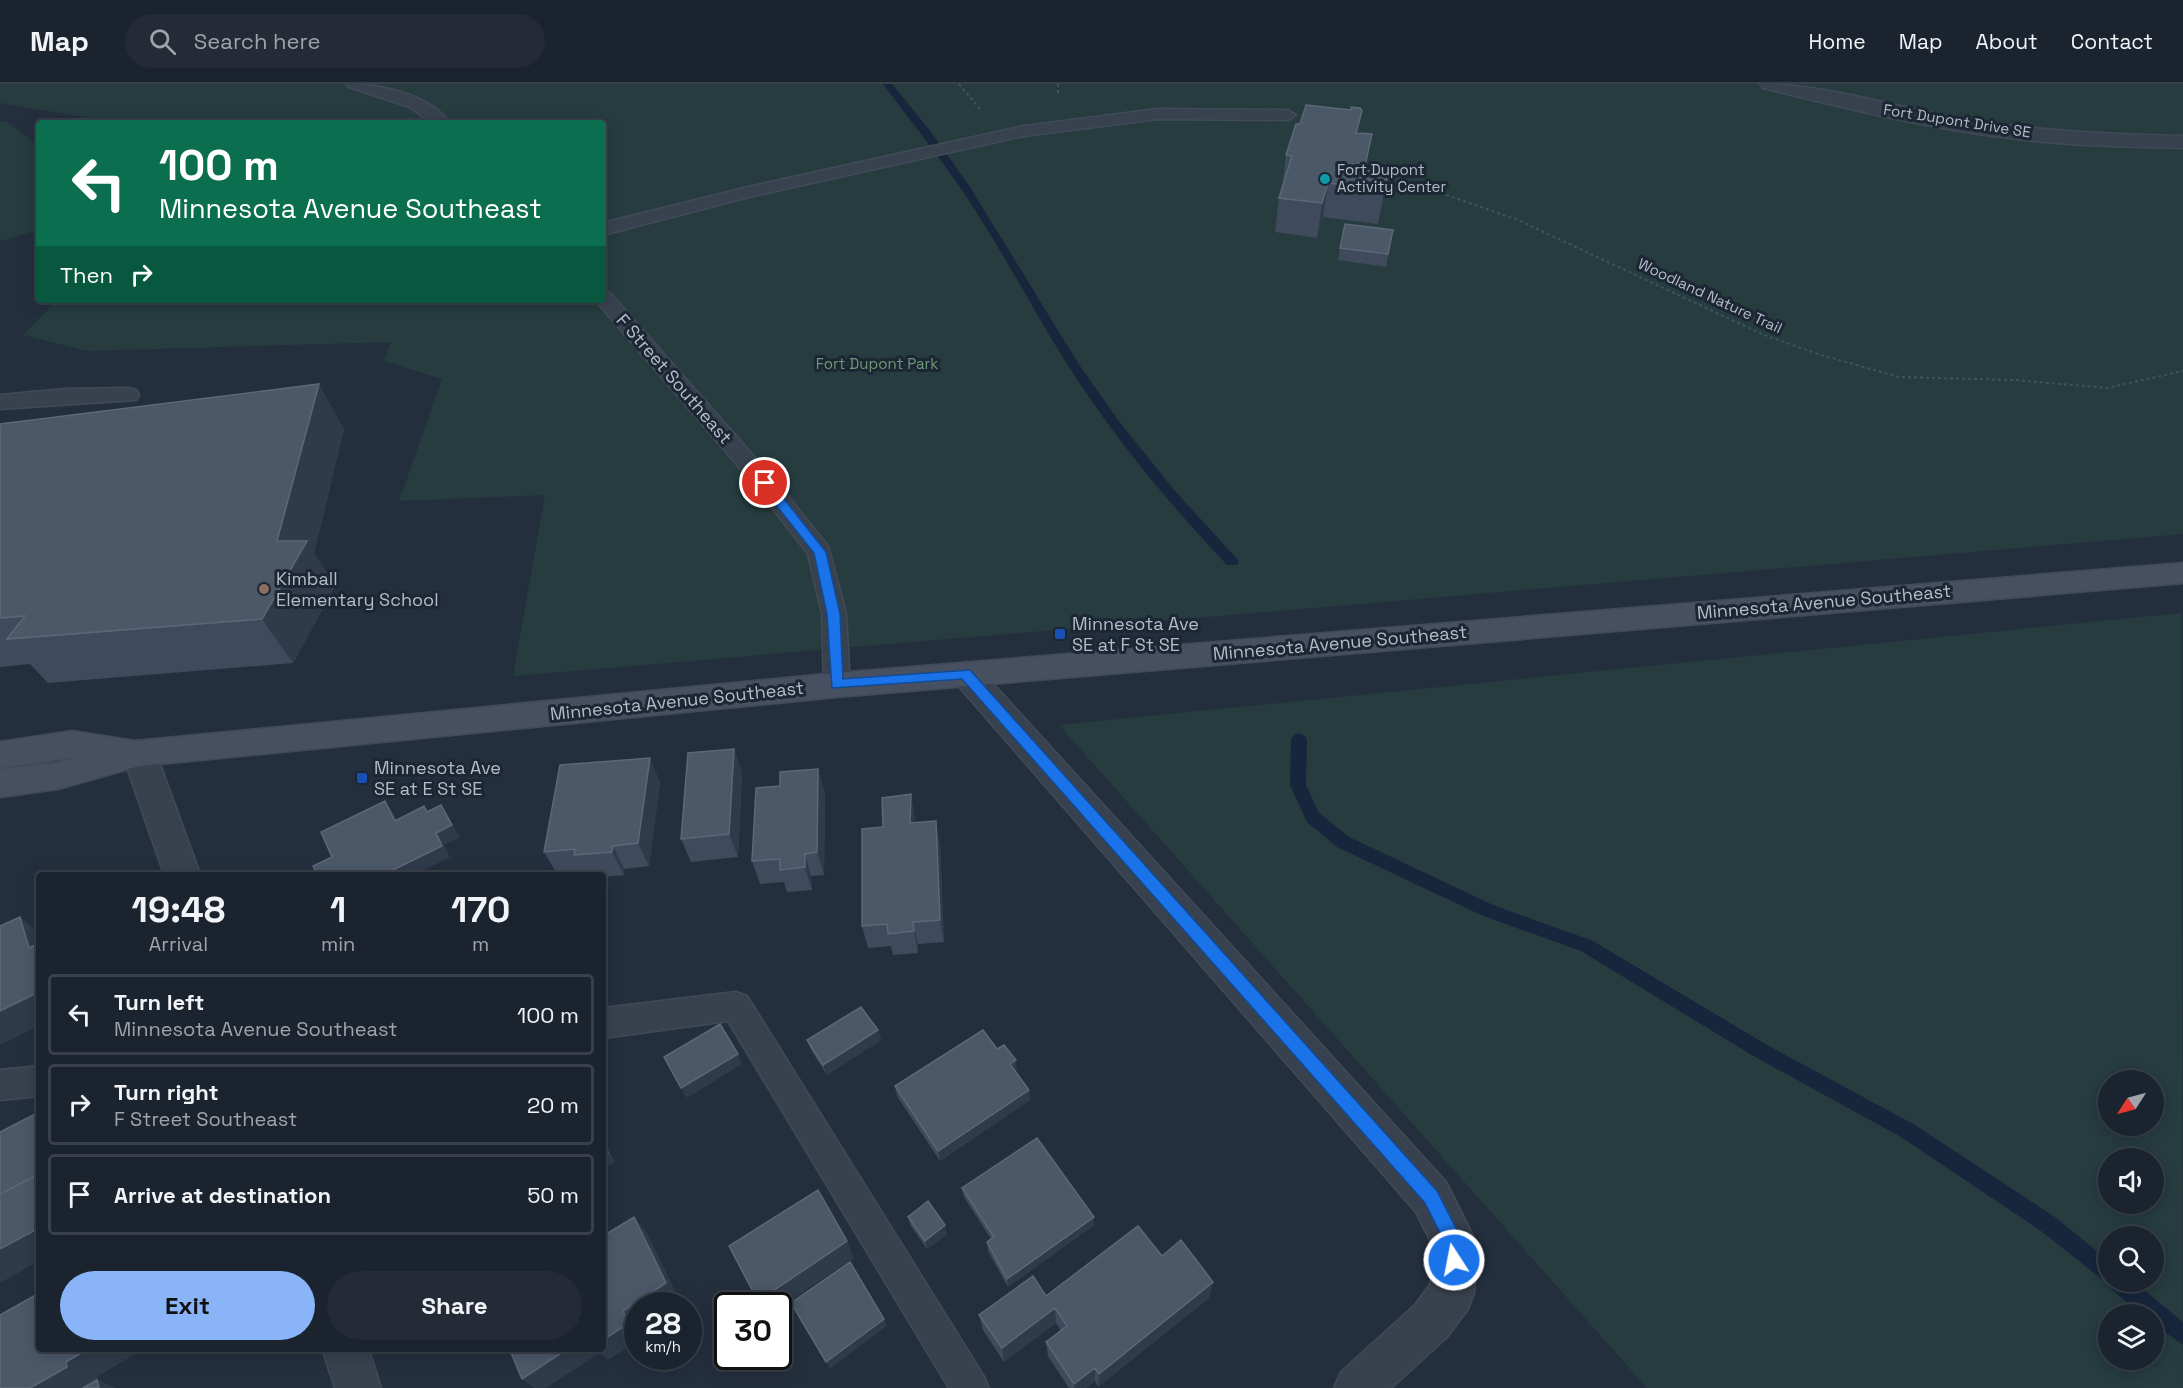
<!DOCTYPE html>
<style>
:root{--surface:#1b232e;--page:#242b36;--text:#f1f3f6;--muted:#a0a4aa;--line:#39404a;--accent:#8ab4f8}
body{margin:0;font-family:"Space Grotesk",sans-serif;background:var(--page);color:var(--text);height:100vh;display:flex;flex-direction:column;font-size:22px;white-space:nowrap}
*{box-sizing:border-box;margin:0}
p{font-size:20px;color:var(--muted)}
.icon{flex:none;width:33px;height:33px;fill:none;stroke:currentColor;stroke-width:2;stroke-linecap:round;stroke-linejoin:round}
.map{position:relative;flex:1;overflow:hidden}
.sheet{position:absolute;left:36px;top:788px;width:570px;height:480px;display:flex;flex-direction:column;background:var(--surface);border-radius:6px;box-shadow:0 3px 15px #0003,0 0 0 2px var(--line)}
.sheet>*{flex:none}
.top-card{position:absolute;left:36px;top:36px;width:570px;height:183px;border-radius:6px;box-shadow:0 3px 15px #0003,0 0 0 2px var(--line);background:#0b6e4f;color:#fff;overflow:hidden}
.needle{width:39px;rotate:234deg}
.fabs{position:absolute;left:2098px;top:986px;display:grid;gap:12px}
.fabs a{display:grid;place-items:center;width:66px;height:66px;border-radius:50%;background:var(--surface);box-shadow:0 3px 15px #0003,0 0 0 2px var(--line);font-size:30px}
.speed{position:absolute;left:624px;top:1208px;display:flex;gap:12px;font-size:30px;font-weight:700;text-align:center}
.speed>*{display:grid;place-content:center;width:78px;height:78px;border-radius:50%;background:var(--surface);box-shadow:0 3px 15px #0003,0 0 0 2px var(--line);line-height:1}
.speed small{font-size:15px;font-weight:400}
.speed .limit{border:3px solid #111;border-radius:9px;background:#fff;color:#111}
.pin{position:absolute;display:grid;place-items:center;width:51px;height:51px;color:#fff;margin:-26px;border:3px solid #fff;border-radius:50%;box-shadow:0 2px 6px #0007}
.me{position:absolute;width:66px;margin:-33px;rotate:349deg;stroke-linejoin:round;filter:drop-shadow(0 0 4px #0008)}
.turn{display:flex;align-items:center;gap:21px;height:126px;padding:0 24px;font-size:27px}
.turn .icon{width:78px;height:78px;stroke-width:2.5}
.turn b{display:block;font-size:42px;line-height:51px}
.then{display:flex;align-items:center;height:57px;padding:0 24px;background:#0003;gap:12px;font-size:22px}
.eta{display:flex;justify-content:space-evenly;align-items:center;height:102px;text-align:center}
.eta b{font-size:36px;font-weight:700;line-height:42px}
.button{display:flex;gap:12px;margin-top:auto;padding:12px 24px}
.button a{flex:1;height:69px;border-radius:36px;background:var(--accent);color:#111;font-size:24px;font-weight:700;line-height:69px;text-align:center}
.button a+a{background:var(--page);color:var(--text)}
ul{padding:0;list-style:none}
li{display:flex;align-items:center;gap:18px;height:81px;margin:0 12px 9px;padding:0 12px;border:3px solid var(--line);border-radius:6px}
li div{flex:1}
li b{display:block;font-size:22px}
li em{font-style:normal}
header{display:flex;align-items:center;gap:36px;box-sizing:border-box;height:84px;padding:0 30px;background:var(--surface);border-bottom:2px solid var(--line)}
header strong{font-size:28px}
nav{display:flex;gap:33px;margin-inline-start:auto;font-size:21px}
.search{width:420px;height:54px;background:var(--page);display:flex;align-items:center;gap:15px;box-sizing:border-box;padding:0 21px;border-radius:33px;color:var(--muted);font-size:22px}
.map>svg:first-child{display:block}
</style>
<header>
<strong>Map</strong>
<div class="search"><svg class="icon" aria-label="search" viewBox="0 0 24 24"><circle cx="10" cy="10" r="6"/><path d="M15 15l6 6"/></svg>Search here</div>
<nav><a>Home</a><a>Map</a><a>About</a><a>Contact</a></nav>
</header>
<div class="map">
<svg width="2183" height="1304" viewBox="0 0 2183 1304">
<rect width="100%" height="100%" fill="#242f3e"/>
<path fill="#263c3f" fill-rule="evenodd" d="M0,0h2183v450l-1670,142 32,-181 -146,6 43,-122 -58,-18 7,-19 -304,9 -64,-16 34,-35h546v-177h-482l-121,-20z
M0,37l7,1 32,24v84l-39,11z
M2181,529l2,775h-536l-588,-663zM2109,996h45v45h-45zM2109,1074h45v45h-45zM2109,1152h45v45h-45zM2109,1230h45v45h-45z"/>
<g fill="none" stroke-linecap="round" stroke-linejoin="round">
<path fill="#17263c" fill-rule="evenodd" d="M883,0h9l39,48 39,55 108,176 40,57 57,71 62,68 2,3 -2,3h-10c-49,-52 -95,-106 -136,-165 -42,-60 -75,-126 -114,-187 -29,-46 -62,-86 -94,-129z
M1299,649l5,2 3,4 -1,46 13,28 30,24 144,68 100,36 174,104 148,80 140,92 54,44v20h24l50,41v23l-29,-21v-10h-13l-31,-26 -2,-4 -67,-53 -140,-94 -146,-80 -174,-106 -100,-36 -144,-68 -30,-25 -17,-37 1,-46 3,-4z"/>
<defs>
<path id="service" d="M347,0c33,0 82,10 103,39h-19l-21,-16 -61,-20z
M1158,25l130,1 8,5 -8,5 -130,-1 -134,17 -275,61 -146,38v-12l145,-36 276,-61z
M603,207l7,2 163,185 55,68 18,68 4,71 -4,7 -9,3 -9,-3 -4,-7 -2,-71 -14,-60 -51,-66 -161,-187 7,-1z
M128,304l8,2 3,5 -3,5 -136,9v-14l65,-6z
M736,908l11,4 236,379 6,13h-40l-221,-367 -125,17v-30z
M39,982v30l-39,4v-30z"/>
<path id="minor" d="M1760,0c66,0 133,23 199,34 74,13 149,16 224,18v12c-58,-1 -116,-2 -174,-10 -83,-10 -165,-30 -246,-50z
M966,578l11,4 469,516 31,62 -3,49 -6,16 -21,28 -56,51h-57l7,-16 74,-67 15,-20 3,-39 -17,-34 -461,-530 -5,-8 5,-8z
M139,656l12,4 5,9 44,121h-36l-42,-121 5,-9z
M322,1264h46l13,40h-46z"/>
<path id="secondary" d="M2183,479v20l-1346,114 -698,69 -81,23 -58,8v-28l58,-6 18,-6 -76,11v-26l72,-11 63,10 702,-68z"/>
</defs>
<use href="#service" stroke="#414a57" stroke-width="3"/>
<use href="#minor" stroke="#414a57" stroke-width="3"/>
<use href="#secondary" stroke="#414a57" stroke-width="3"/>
<path stroke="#3f5557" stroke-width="2" stroke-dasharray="3 3" stroke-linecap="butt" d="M959,0l21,25
M1058,0v12
M1384,89l134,47 246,115 54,19 81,23 116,3 92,8 76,-17"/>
<use href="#service" fill="#38414e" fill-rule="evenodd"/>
<use href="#minor" fill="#38414e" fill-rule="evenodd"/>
<use href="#secondary" fill="#465061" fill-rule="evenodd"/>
</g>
<path fill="#3f4b5c" d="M1362,27l-4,22 8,37 22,2 -10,52 -55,-7 -6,21 -42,-6 4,-34 3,-10 4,-33 14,-31z
M1393,146l-7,37 -48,-7 2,-12z
M0,340l344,5 -30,124 21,33 -42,77 -245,20 -18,-19 -30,3z
M734,665l8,24 -4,84 -47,5 -10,-23z
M660,698l-11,84 -25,3v6l-21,2v-3h-19l-1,-2 -26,2 -13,-22z
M825,709l-1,82 -13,1 1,14 -25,2 -3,-10 -24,2 -8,-23z
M915,734v5l25,21 4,98 -26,2v9l-25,2 -2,-9 -23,2 -6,-22 21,-99z
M878,946l3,10 -54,35 -16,-25 -4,-10z
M997,965l20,22 -2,1 14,18 1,10 -90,61 -43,-65 -2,-10z
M962,1104l132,37 -86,62 -20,-36 -1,-9 4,-3 -27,-42z
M908,1133l39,17 -20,15 -16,-23z
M1162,1172l51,26 -4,16 -111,89 -3,-6 -9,7h-17l-21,-32 -2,-14 15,-11 -5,-8 -52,39 -21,-32 -4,-15 67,-19z"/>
<path fill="#2f3b4b" d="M1362,27l-6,34v-12z
M1372,50l-6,34 -4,19 2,-17z
M1328,99l-5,34 -6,21 5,-35z
M319,300l25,45 -30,124 21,33 -42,77 -31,-44 15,-78z
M734,665l8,24 -4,84 -9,-23z
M650,674l10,24 -11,84 -11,-23z
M818,685l7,24 -1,82 -7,-23z
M911,710l4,24v28l-5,-23z
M385,717l8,12 11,19 -9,-11z
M441,721l19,32 -16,8 6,12 -33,17h-32l51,-41z
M936,737l4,23 4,98 -4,-22z
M613,762l11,23v6l-12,-23z
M805,770l6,22 1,14 -7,-23z
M20,833l19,15v24l-10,-8z
M913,838l5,22v9l-4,-22z
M39,908v34l-39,19v-34z
M878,946l3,10 -54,35 -4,-10z
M738,970l4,10 -55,34 -6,-10z
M1016,976l1,11 -6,4 -1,-11z
M1029,1006l1,10 -90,61 -2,-10z
M603,1054l12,24 -12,8z
M634,1133l13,16 32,66 -10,6h-31v36l-30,19 -8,-7 -54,35h-12l-12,-9 47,-31h34v-8l20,-29z
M1094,1133v8l-86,62 -1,-8z
M945,1141l2,9 -20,15 -2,-8z
M39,1144v33l-39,22v-34z
M847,1157l7,17 -76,51v-4h-17l-3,-4z
M1213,1198l-4,16 -111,89 1,-13z
M1055,1224l1,15 -52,39 -2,-14z
M884,1235l3,7 -57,43 -4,-7z
M90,1264h50l1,3 -43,25v4l18,8h-86l36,-26z
M1095,1284v13l-9,7h-12v-4z"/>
<path fill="#4b5868" stroke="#5c6777" stroke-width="1.5" d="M1306,21l45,5v-3l9,1 2,3 -6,22 16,1 -8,36 24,2 -3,18 -57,-7 -6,20 -43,-5 13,-42 -6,-1 10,-31h4z
M1345,140l48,6 -5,24 -48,-6z
M319,300l-42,157h30l-45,78 -255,20 18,-23 -25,2v-194z
M734,665l-5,85 -48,5 7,-86z
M650,674l-12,85 -25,3 -1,6 -38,3 1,-6 -31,3 16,-87z
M818,685l-1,83 -12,2v13l-25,3v-11l-28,2 4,-73 24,-2v-14z
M911,710l-1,29 26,-2 4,99 -27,2 1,9 -26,3 -1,-10 -25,2v-97l21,-2 -1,-29z
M385,717l10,20 29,-15 3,6 14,-7 11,20 -16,8 6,13 -57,28h-68l-4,-8 19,-9 -11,-25z
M20,833l9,31 10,-5v49l-39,19v-85z
M861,923l17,23 -55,35 -16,-25z
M720,940l18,30 -57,34 -17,-31z
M983,946l14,19 7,-4 12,15 -6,4 19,26 -91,61 -43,-65z
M39,1028v62l-39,20v-62z
M1037,1054l57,79 -87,62 -20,-37 7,-5 -32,-49z
M603,1058l5,11 -5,3z
M39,1090v54l-39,21v-55z
M818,1106l29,51 -89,60 -29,-55z
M928,1117l17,24 -20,16 -17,-24z
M634,1133l32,66 -43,28 6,12 -26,17v-104z
M1138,1142l24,30 19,-16 32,42 -114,92 -4,-6 -21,16 -28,-42 21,-16 -12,-18 -53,40 -23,-33 54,-39 13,20z
M850,1178l34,57 -58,43 -35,-59z
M39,1209v55h51l-24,14 1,5 -37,21h-30v-73z
M509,1264h60l-47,31z
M97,1296l2,8h-16z"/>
<path fill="#1a73e8" stroke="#114b97" stroke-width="1.5" d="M765,395l4,1 57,72 14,62 3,65 127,-9 467,521 27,53 -4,23 -6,2 -7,-2 -2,-7 1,-15 -21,-42 -463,-524 -130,9 -5,-74 -13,-61 -53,-67v-6z"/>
<circle fill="#0f9aa8" stroke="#1d2633" stroke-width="2" cx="1325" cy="95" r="6"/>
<circle fill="#8d6e63" stroke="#1d2633" stroke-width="2" cx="264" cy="505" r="6"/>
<g fill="#1a4fb4" stroke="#1d2633" stroke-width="2">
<rect x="1054" y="544" width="12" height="12" rx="3"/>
<rect x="356" y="688" width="12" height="12" rx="3"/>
</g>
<g text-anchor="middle" stroke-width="6" stroke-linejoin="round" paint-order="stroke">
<g font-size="15" fill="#b4bcc9" stroke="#1d2633">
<text transform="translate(1957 37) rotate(9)" y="5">Fort Dupont Drive SE</text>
<text transform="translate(1710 212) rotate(25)" y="5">Woodland Nature Trail</text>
</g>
<g font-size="15" fill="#b4bcc9" stroke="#1d2633" text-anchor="start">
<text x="1337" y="91">Fort Dupont<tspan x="1337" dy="17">Activity Center</tspan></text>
</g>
<g font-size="15" fill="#6b9a76" stroke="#1d2633">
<text x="877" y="285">Fort Dupont Park</text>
</g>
<g font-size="18" fill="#b4bcc9" stroke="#1d2633">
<text transform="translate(674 295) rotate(49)" y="6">F Street Southeast</text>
<text transform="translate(1824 518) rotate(-5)" y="6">Minnesota Avenue Southeast</text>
<text transform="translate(1340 559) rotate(-5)" y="6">Minnesota Avenue Southeast</text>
<text transform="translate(677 617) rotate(-6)" y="6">Minnesota Avenue Southeast</text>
</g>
<g font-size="18" fill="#b4bcc9" stroke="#1d2633" text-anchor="start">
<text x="276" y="501">Kimball<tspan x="276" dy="21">Elementary School</tspan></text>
<text x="1072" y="546">Minnesota Ave<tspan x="1072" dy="21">SE at F St SE</tspan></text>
<text x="374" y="690">Minnesota Ave<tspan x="374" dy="21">SE at E St SE</tspan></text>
</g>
</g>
</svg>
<div class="fabs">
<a><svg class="needle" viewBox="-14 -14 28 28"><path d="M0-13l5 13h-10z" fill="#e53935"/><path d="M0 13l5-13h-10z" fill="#a0a4aa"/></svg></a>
<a><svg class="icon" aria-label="sound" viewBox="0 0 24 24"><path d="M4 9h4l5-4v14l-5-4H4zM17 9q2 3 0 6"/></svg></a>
<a><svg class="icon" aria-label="search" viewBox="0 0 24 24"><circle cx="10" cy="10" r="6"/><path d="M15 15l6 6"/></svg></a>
<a><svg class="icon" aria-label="layers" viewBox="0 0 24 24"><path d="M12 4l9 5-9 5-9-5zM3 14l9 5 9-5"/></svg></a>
</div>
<div class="speed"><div>28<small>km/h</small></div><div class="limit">30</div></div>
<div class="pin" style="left:765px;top:399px;background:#d93025"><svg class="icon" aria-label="arrive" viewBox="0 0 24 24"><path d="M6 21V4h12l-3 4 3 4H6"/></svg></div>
<svg class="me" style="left:1454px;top:1176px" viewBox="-20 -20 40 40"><circle r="17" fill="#1a73e8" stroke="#fff" stroke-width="3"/><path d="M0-11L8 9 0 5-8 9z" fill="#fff"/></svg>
<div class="top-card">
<div class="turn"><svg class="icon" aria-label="left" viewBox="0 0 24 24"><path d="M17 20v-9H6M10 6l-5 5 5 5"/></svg><div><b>100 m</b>Minnesota Avenue Southeast</div></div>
<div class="then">Then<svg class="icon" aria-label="right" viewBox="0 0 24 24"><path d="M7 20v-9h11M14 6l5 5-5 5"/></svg></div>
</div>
<section class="sheet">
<div class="eta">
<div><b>19:48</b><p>Arrival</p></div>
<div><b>1</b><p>min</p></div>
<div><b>170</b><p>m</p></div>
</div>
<ul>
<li><svg class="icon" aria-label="left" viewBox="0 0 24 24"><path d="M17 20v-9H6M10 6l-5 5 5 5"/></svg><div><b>Turn left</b><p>Minnesota Avenue Southeast</p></div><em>100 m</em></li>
<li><svg class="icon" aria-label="right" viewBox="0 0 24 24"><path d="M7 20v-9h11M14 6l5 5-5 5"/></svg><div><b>Turn right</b><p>F Street Southeast</p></div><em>20 m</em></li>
<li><svg class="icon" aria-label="arrive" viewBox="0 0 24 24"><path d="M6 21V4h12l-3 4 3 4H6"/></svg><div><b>Arrive at destination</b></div><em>50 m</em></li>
</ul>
<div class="button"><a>Exit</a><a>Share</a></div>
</section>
</div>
